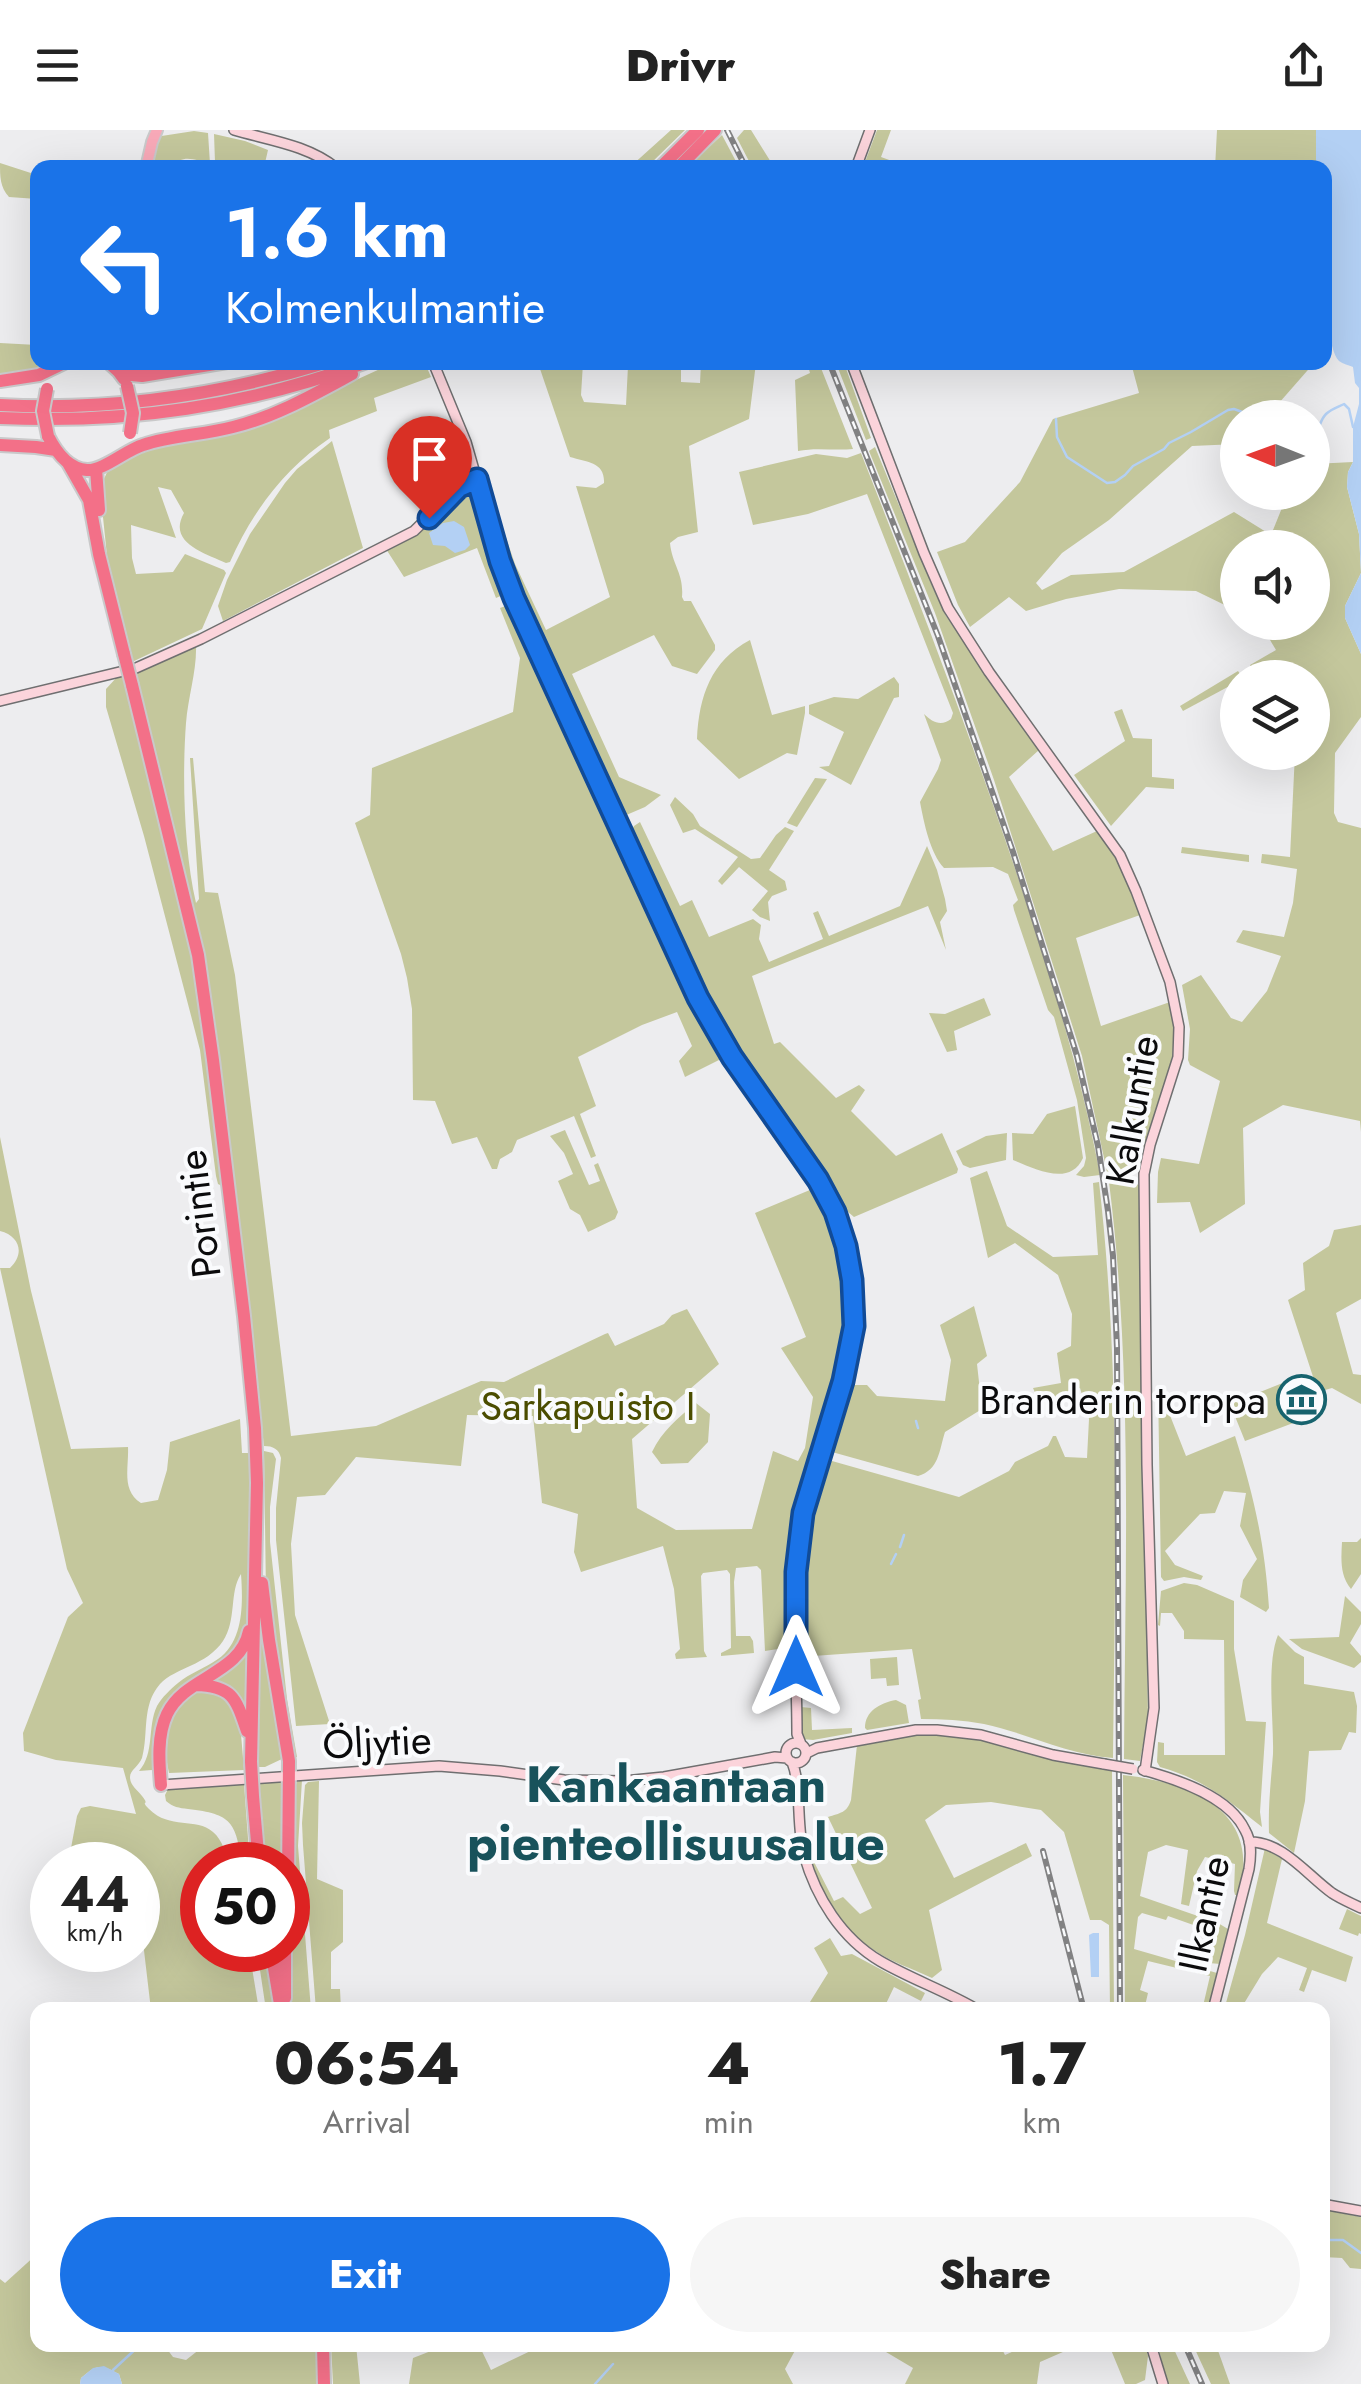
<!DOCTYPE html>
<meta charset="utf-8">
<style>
:root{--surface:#fff;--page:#f6f6f6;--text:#222;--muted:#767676;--accent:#1a73e8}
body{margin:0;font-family:Jost,sans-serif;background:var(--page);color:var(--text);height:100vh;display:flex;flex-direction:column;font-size:38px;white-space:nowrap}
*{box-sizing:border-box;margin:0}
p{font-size:32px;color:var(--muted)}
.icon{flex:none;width:55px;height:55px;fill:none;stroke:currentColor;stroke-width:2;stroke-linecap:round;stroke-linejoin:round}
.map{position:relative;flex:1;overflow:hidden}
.side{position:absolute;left:30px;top:1872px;width:1300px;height:350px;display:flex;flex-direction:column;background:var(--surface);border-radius:20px;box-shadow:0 10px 40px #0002}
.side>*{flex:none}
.guide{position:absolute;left:30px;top:30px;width:1302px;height:210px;border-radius:20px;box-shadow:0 10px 40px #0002;background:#1a73e8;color:#fff;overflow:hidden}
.needle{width:65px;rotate:271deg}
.controls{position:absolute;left:1220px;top:270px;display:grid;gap:20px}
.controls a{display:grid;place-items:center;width:110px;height:110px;border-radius:50%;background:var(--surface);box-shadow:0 10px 40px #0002;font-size:50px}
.speed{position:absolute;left:30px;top:1712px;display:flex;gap:20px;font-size:50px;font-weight:700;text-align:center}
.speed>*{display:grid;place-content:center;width:130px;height:130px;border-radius:50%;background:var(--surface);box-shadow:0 10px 40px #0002;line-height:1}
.speed small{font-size:25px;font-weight:400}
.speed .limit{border:15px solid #d22;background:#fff;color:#111}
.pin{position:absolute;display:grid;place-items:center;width:85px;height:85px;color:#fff;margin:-102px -42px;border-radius:50% 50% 50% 0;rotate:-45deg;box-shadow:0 0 10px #0007}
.pin .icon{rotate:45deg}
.me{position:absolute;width:110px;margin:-55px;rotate:0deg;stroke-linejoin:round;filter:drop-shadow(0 0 8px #0008)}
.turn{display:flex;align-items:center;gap:35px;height:210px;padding:0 30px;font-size:45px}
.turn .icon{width:130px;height:130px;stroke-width:2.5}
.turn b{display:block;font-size:70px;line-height:85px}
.eta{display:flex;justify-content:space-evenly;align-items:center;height:170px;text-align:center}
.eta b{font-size:60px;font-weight:800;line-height:70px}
.button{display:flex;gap:20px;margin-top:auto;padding:20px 30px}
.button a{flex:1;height:115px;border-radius:60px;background:var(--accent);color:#fff;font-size:40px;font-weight:800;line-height:115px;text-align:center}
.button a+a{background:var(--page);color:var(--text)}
header{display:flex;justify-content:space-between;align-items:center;height:130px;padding:0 30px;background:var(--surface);font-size:45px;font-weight:800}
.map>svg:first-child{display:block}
</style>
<header><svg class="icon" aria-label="menu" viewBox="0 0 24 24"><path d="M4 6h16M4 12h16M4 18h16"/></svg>Drivr<svg class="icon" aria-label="share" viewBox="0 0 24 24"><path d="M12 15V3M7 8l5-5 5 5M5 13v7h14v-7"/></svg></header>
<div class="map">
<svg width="1361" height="2254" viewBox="0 0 1361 2254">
<rect width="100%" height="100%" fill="#ededef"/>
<path fill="#c4c79c" d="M671,0h14l-38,37h-17z
M744,0h7l23,37h-22l-15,-29z
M877,0h14l-10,27 11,4 50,6h-73l-4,-5z
M1217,0h99v37l-101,1z
M194,1l14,2 2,31c-14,-4 -28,-11 -37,3l-25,1 7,-31z
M214,4l31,7 23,9 -3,13 -3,4h-25l-22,-5z
M722,5l17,32 -52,1z
M0,33l37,12v24l-28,-2c-9,-10 -9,-20 -9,-34z
M0,213l37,2 1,17 21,1 -8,5 -51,11z
M393,233h32l6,14 -57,21 3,13 -48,19 1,8c-45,30 -78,74 -100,124l-4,1c-21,-10 -59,-20 -42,-50l-13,-23 -13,-3 18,51 -45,-13 1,33 4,16 37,-2 12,-18 39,16 2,3 -24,56 -70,33 -25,-106 -7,-68 8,-18 33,-19 130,-32z
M538,233h45l-2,32 3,7 42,3 2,-39 53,4v12l19,1 1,-20h55l-7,56 -60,27 9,86 -20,5 -8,6c2,22 14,30 12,54l2,4h7l24,44v5l-18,24 -25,-8 -18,-31 -82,39 47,103 42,18 -16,12 -21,9 -7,-5c-47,-101 -112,-215 -133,-324l3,-5 28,82 31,66 64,-33 -34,-111 20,2 8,-5c1,-21 -17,-21 -34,-26z
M807,233h12l34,86c-19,2 -36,-2 -55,2l-3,-71 15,-7z
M836,233h8l27,75 -5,2z
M1131,233h183l-35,40 4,14 -45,1 -1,26 -45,2 -83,74 -47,33 -26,30 6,7 29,-15 53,-3 110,-60 37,23 17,-42 24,-1 1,-28 40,-2 -5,10 -1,15 12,47 2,39 -16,33v12l16,36v63l-26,36 -1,60 4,9 23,6v304l-1,-11 -77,-16 -40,23 2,76 -45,29 -10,-31 -33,1 1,-31 3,-14 38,6 21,-83 -30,-16 -2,-5 2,-31 -8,-44 19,-10 30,43 11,4 25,-31 14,-35 -45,-14 7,-12 41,7 9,-34 4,-34 -36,-6 1,-9 28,3 5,-104 17,-1v-74l-25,-1 -3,-13 -30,9 -4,-8 26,-15 -16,-27 52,-1v-74h-74l-1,63 -41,-20 -77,-2 -53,10 -40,12 -17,-14 -39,30 -12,-22 -21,-53 28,-10 55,-60 33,-63 86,-26z
M332,311l31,107 -140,73 -5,-15 9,-26 23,-46 35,-51 12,-14z
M875,317l58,141 13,28 93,134 -30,27 44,74 44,-20 20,28 23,56 -64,23 25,88 69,-24c13,54 -10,98 -28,149l-1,12 -10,6 -24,3 -25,-116 -88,-276 -59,-167 -66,-162z
M861,323c51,130 101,260 146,392 37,109 72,217 93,330l-16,2 -8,-2 8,-9 2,-8 -9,-58 -23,-83 -6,-7 -34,-100 -1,-5 5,-5 -10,-26 -15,-7 -49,1c-14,-15 -20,-45 -24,-66l18,-33 3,-9 -17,-46c8,8 17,13 27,5l2,-6 -86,-219 -59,20 -55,11 -14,-53 77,-18 31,4z
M466,358l3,1 9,38 25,68 -7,3 -19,-50 -73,29 -18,-28 30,-15 34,-35z
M508,475l154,337 59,117 -36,18 -6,-16 13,-15 -15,-34 -35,13 -64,32 18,49 -16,8 16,42 -5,2 -17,-42 -57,24 -5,12 -12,7 -3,10h-5l-15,-32 -25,7 -17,-43 -22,-1 -1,-91 -5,-31 -6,-24 -46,-131 15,-8 2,-47 141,-56 7,-54 -20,-50z
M750,510l22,75 33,-9v7l-8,42 -10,-2 -48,26 -42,-40c2,-43 14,-78 53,-99z
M196,515c1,25 -8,52 -10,78 -4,54 -2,128 10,180l3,-4 -9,-141h3l12,134 13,1 17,82 56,461 85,-10 105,-45 23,1 101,-48 3,-1 7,13 49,-22 8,-9 15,-6 32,55 -87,75 5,69 39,22 76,-1 21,-78 25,10 7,-13 8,-51 -32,-49 25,-11 -51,-124 62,-26 19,41 7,32 4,7 4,36 -4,45 -42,141 -12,155 -2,3 -26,4 -4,-81 -4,-4 -21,2 -2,14 2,54h14l3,5 1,12 -33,3v-3l10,-5 -1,-74 -3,-4 -24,3 -2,3 3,75 3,6 -31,2 -1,-5 5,-5 -6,-60 -11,-43 -82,26 -7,-20 4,-38 -36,-11 -9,-87 -66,-1 -6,51 -105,-9 -31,38 -28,2 -6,47 4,71 35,109 -34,2 -20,-186v-32l5,-50c-2,-9 -8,-12 -17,-12l-54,-451 -76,-324z
M1238,541l4,6 -4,1 -1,4 -54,29 -3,-5z
M125,545l69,283 32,230 -8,-4 -2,-8 -16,-126 -56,-214 -38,-129v-18l11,-12z
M894,547l5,7v13l-5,1 -43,87 -32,-18 10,-1 15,-34 -35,-18v-9l25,-8 24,2z
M1122,579l11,29 19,1v38l22,2v10l-28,-2 -35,39 -37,-51 51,-34 -11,-29z
M815,648l12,1 -30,48 -10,-4z
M675,667l18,17 7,12 51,33 9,-1 16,-23 9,-8 9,4 -25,39 16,11 2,9 -15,6 -4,6 2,19 -10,-4 -8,-7 16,-19 -29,-24 -17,18 -4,-4 20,-24 -43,-28 -12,4 -13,-28z
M640,692l40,84 12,-6 17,37 44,-18 8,6 -2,14 10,23 54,-23 -10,-26 5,-2 11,25 71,-30 27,-60 10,24 8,29 2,12 -7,11 6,28 -18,-44 -176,70 22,68 6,-2 56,56 23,-13 6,5 -14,21 45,45 46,-23 16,36 -1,4 -103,44 -13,-11 -100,-143 -20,-33 -48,-95 -44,-100 5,-9z
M1182,717l67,8v7l-68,-9z
M984,868l7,17 -37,16 3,19 -10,2 -18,-39 16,1z
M1075,976l8,52c-13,29 -48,11 -70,2l-1,-27 21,1 14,-20z
M565,1000l24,55 11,-4 -6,-16 4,-2 20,49 -3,7 -27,13 -8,-17 -10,-6 -12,-28 15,-7 -9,-21 -14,-17z
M1007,1003l-1,27 -36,8 -7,-3 -7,-14 30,-15z
M0,1007l31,154 40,158 57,-2c1,21 -7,43 13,56l17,-3 9,-30 3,-28 70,-23 2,34h8l2,54 -6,119 -14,31 -58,37 -8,10 -10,21 -4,45 -13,1c16,-18 8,-44 18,-65 5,-9 14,-17 21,-23 12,-10 27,-15 40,-24 26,-18 25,-56 23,-85 -12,18 -4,46 -18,67 -17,25 -47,26 -63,43 -19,22 -11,49 -18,74 -3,8 -12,12 -12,19 0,9 8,13 12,19 9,11 -3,3 7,13 21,21 47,8 64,23 10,8 12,23 20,33h-31v85h47l10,60h-108l-8,-68 -5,-6v-71l-70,-1 9,-48 4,-8 9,-2 46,8 -13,-46 -67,-8 -32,-9 -1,-18 45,-116 15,-14 -16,-34 -67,-301h10c15,-14 10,-32 -10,-37z
M987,1041l20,55 46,31 45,-2 -5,-72 6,-1c22,190 16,384 14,576 -44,-3 -86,-25 -129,-34 -21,-4 -42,-5 -63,-5l-3,-19 3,-1 -9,-50 -113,8 2,-103 13,-66 7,-20 11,-7 127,36 50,-26 6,-9 33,-16 5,-10h3l9,21 22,1 2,-39 -9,-31 -40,16 -7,-16 28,-5 -4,-30 14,-7 1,-32 -14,-39 -43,-32 -27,15 -18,-80z
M1127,1048l13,8 8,532 -8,43 -16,-2c1,-192 9,-386 -15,-577z
M1361,1095v74l-25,14 17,61 8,1v29l-29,-16 -14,4 -30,-92 17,-10 -2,-27 26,-17 5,-16z
M974,1176l13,50 -10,8 5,45 -37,23c-6,19 -6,38 -27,44l-86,-24 -4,-7 18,-57 5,-3h16l10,11 68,5 6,-41 -11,-35z
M1303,1245l14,39 -72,27 -15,-37z
M1158,1255l28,71 49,-20c19,60 30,109 34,172l-3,4 -26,-15 3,-17 14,-21 -17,-33 6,-33 -22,-2 -9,22 -15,1 -35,37 10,14 28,11 -2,4 -17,-3 -20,4 -3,-4z
M696,1273l14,11 -2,28 -20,21 -27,1 -9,-12c10,-21 26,-34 44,-49z
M264,1321l9,2 3,6 -6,48v35l17,157 10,58 -6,1 -25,-163z
M1361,1408v36l-10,15c-11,-14 -10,-29 -9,-47h15z
M1184,1453l13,2 37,16v48l12,72 20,1 -6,90 2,15c-34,-27 -59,-48 -102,-60l-3,-5 1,-20 6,1v12h61l-1,-115 -40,-1v-8l-12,-18h-11l-1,13 -2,-1 3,-34z
M1345,1466l16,16v12l-11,19 11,13v6l-7,6 -52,-19 -13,-10 50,-2z
M259,1469l25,159 -19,9h-9z
M1278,1505l17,17 9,5v27l50,8 3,14 -1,27 -7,-1 -8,18 -32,1 -4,50 -11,52 -25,-20c-1,-27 2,-53 4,-79 1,-34 -7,-90 5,-119z
M248,1519l-2,64 -37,-32z
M897,1527l2,28 -12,1 -1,-8 -15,1 -1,-20z
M204,1557l23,9 13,26 4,48 -75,3c-9,-42 -2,-64 35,-86z
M896,1570l10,5 3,18 -42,7 -2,-2c0,-17 15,-25 31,-28z
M801,1577l10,1 1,22 40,-2v5l-39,7 -11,-1z
M940,1604l56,7 71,21 45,8 2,240h-4l-1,-85 -8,-5h-11l-26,-88 -23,-22 -50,-8 -45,3 -21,15 29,58 72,-35 6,13 -103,54 13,60 -10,8c-19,-9 -41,-16 -58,-28 -33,-21 -50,-57 -66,-91l5,1 21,41 9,-4 17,17 12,-6 -44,-91c12,-4 19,-4 23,-17l6,-55 61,-10z
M1123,1645c71,8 139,36 116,120h-4l-1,-4 1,-27 -30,-7 -8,14 -8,35 -8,-2 7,-54 -22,-5 -18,7 -8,44 78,27 10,6 -7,35 -13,-1 8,-30 -48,-17 -2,4 -24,-7 -4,4 -4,32 83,24 -7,34 -3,1 -4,-2 7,-30 -62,-15 -8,29 8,3 -4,17h-19z
M302,1650l-4,66 13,164h-23l-1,-24 6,-194 4,-10z
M281,1651l3,2 1,82h-22l-5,-82z
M319,1651l-2,98 26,11v52l-12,10v37h9l1,21h-25l-13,-165 -1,-22 3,-38 3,-3z
M244,1654l6,81h-8c-6,-43 -10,-51 -54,-56 -9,-1 -15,-2 -22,-8l-1,-6 3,-6z
M1265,1718l17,11 -15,64 86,34 -7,25 -34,-12 -8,22 -5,-2 8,-22 -29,-11 -16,17 -22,36h-16l21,-75z
M1347,1779l14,7v18l-2,-1 -1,3 -19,-7z
M830,1808l11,18 11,-2 73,39 -4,8 -27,-14 -11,23h-78l23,-37 -14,-25z
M257,1820h8l10,60h-9z
M1325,2080l36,7v52l-11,-1 -8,-10 -19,-1z
M37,2124l1,91h126l9,12 13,3 19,-15h114l1,39h-198l-3,-10c-19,-10 -22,-10 -38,4l-1,6h-80v-105l5,4z
M331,2215h25l4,39h-27z
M439,2215h40l12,25 52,-25h228l8,6 4,-6h15l-13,24 8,15h-384l4,-26 23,-9z
M890,2215h23l11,6 3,-6h73l5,10 23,-10h51l-39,17 -3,22h-132l8,-16 -27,-16z
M1109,2215h36l3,11 -3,24 -9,4h-11z
M1158,2215h14l18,39h-23z
M1193,2215h23l14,39h-19z"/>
<path fill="#b3d0f4" d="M1316,0h45v524l-16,-36v-12l16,-33 -2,-39 -12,-47 1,-15 5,-10v-35l6,-23v-16l-4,-5 -2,-16c-4,-2 -10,-3 -14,-6 -19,-19 -14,-161 -14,-193l-9,-1z
M454,391l10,6 6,18 -5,5 -10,3 -10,-7 -12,-1 -4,-12 14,-10z
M1093,1803h6v44h-8l-2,-42z
M104,2236l15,8 3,10h-42l1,-6 12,-10z"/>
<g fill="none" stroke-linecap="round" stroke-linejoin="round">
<path stroke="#b3d0f4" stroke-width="2.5" d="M1056,289l1,18 10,20 40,26 8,-1 10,-7 8,-9 31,-17 5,-6 22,-11 37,-22 6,-1 25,9
M1312,306c9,-7 7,-15 14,-22 5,-5 12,-7 18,-10l5,5 4,18
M916,1291l2,7
M900,1417l4,-12
M891,1434l5,-10
M1324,2110h19l18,13
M113,2240l27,-25
M595,2254l18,-20"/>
<defs>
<path id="secondary" d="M234,0c34,10 74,15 102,38
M856,38l14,-38
M433,232l33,80 34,119 14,37c36,83 76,165 114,247 26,58 50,116 81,171 48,88 130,161 143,263 10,84 -35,156 -49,235 -14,72 -6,147 -6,220l4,10
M851,232l73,191 24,55 41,64 131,183 16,36 34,91 9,45 -1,30 -28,88 -6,29 3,291 7,243 -9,63
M0,571l136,-33 65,-29 213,-108 45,-44 18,-8
M786 1623a10 10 0 1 1 20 0a10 10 0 1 1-20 0Z
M807,1623l10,-5 99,-18h21l44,5 72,20 51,9
M792,1632c10,25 4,64 12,93 12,42 37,83 76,106 31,18 66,30 98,49
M1143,1640c33,9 86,26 102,60 7,12 6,26 4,39l-36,141
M161,1655l278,-19 61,5 64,9 60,1 40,-4 111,-20 12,1
M1249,1712c33,-1 58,33 83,51 9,6 19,10 29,15
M1322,2074l39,7
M1151,2215l12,39"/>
<path id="primary" d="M146,38l6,-26 5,-12"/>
<path id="highway" d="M660,38l38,-38
M678,38l37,-38
M108,232l10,9 6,8
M121,244l21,2 85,-14
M0,251l39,-6 27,-13
M0,275c112,6 221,-10 328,-43
M0,288c128,6 247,-12 367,-56
M48,306c8,16 21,33 39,34 16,1 39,-20 56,-25 29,-10 60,-10 90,-18 42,-10 82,-33 119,-53
M0,315l36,2 20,3
M68,333l21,37 10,54 25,100
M96,339l3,41
M132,555l66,270 15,105 31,256 11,112 2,55 -6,279
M262,1453l7,57 20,121 -1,123
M196,1555c37,1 40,14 51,46
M161,1655c-2,-23 -4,-50 6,-71 18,-38 73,-39 82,-83
M253,1666l6,69
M271,1820l10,60
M285,1868v-48
M323,2215l1,39"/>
</defs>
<use href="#secondary" stroke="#6f6f70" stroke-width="12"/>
<use href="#primary" stroke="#c9c9ca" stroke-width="14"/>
<use href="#highway" stroke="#c9c9ca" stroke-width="16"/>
<use href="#secondary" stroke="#fbd4db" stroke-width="9"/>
<use href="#primary" stroke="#f8a9b8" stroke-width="10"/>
<use href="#highway" stroke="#f37088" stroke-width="12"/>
<defs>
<path id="rail" d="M727,0l19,38
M829,232l109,274 75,216 64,204 21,90 10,65 5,45 4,92 3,662
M1043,1721l41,159
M1185,2215l17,39"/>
</defs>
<use href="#rail" stroke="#828283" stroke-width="6"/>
<use href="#rail" stroke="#fafbfd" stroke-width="2.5" stroke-dasharray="8" stroke-linecap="butt"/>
<defs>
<path id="secondary-bridge" d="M1104,1634l29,5"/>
<path id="highway-bridge" d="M127,256l6,27 -3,20
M47,259l-4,22 5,25
M124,524l8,31
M251,1632l2,34"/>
</defs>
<use href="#secondary-bridge" stroke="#6f6f70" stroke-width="12" stroke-linecap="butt"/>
<use href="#highway-bridge" stroke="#c9c9ca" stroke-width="16" stroke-linecap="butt"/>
<use href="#secondary-bridge" stroke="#fbd4db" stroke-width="9"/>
<use href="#highway-bridge" stroke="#f37088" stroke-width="12"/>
</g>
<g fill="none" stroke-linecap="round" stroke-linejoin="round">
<defs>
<path id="route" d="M429,388l30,-31 18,-8 23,82 14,37 184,400 34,59 86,123 17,32 11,34 6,34 2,46 -11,55 -40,132 -7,59v95"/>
</defs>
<use href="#route" stroke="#114b97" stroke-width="25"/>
<use href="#route" stroke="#1a73e8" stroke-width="18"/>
</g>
<defs>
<symbol id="museum-ring" viewBox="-11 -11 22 22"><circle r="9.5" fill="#fafbfd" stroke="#17636e" stroke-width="1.5"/><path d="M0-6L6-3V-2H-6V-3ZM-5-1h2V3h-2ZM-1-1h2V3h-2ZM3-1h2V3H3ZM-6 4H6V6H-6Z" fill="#17636e"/></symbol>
</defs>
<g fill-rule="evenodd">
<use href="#museum-ring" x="1274" y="1242" width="55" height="55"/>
</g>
<g text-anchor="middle" stroke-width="8" stroke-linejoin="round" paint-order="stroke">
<g font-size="40" fill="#0b0b0c" stroke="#fafbfd">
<text transform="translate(1132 980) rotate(-80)" y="14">Kalkuntie</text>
<text transform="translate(199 1084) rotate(-97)" y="14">Porintie</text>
<text transform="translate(377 1612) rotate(-3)" y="14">Öljytie</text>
<text transform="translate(1204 1784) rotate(-78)" y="14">Ilkantie</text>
</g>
<g font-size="40" fill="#0b0b0c" stroke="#fafbfd" text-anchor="end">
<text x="1266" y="1284">Branderin torppa</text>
</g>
<g font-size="40" fill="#4b4d00" stroke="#fafbfd">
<text x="588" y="1290">Sarkapuisto I</text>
</g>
<g font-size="50" font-weight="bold" fill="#18525b" stroke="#fafbfd">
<text x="676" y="1672">Kankaantaan<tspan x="676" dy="58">pienteollisuusalue</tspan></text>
</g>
</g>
</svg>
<div class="controls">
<a><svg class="needle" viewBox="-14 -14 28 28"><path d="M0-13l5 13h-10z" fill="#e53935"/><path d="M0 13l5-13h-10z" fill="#767676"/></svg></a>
<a><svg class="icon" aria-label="sound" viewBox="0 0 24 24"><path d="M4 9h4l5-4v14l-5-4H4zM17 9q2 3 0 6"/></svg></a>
<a><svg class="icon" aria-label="layers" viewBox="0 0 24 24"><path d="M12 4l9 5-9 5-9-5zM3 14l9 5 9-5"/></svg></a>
</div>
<div class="speed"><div>44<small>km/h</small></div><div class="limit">50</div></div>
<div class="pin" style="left:429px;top:388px;background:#d93025"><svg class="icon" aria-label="arrive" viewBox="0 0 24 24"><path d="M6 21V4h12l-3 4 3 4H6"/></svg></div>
<svg class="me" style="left:796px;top:1537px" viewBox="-20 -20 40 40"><path d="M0-17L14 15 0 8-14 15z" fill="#1a73e8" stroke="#fff" stroke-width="4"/></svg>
<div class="guide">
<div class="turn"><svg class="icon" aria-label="left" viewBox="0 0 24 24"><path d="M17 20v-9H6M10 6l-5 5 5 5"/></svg><div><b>1.6 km</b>Kolmenkulmantie</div></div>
</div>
<section class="side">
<div class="eta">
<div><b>06:54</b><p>Arrival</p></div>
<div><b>4</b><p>min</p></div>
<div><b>1.7</b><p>km</p></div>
</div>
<div class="button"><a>Exit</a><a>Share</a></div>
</section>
</div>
